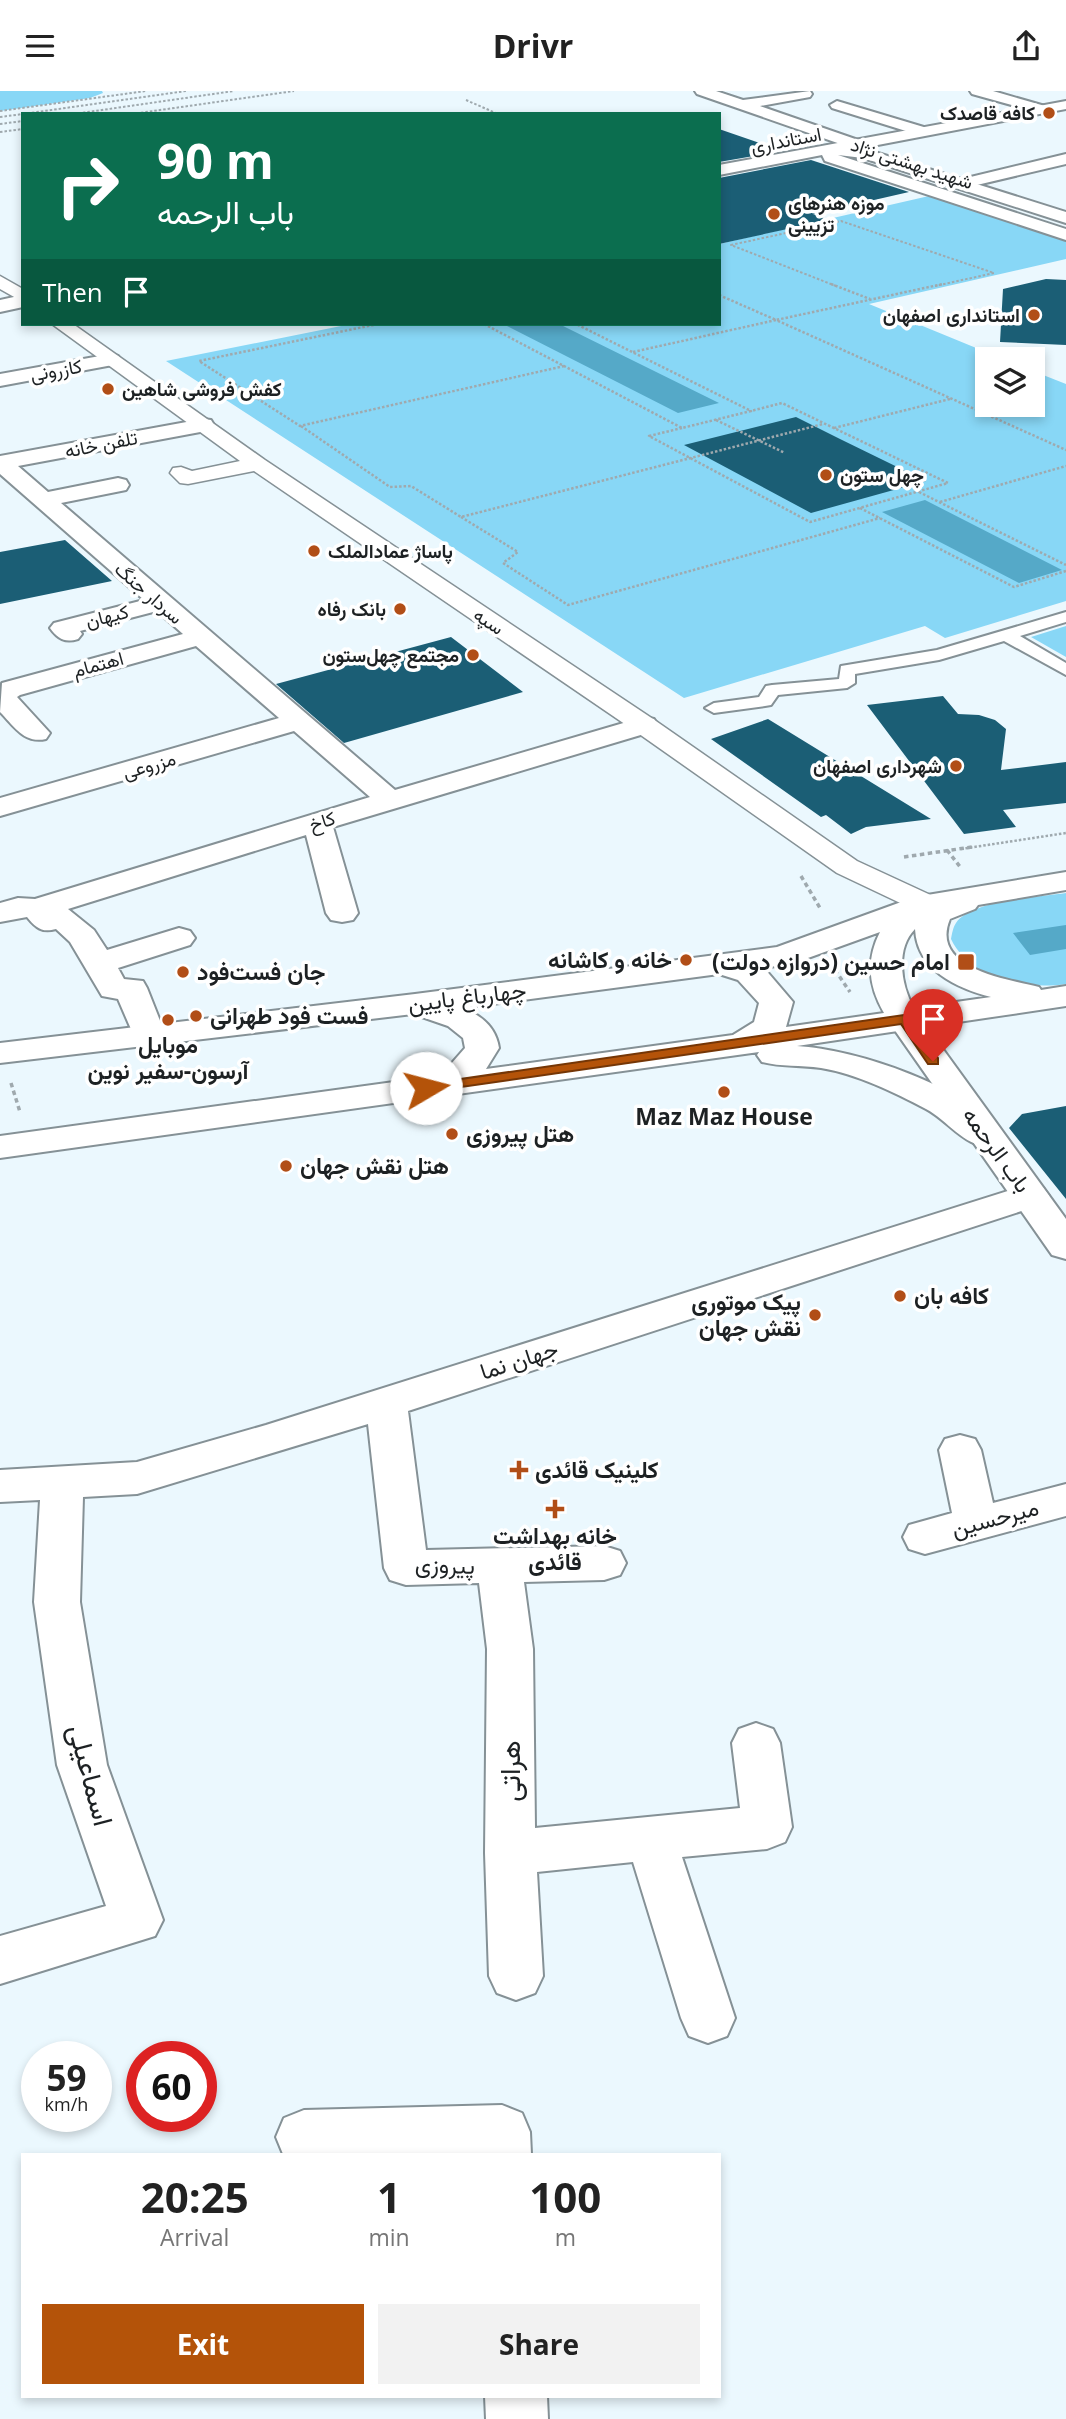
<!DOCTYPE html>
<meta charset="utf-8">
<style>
:root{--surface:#fff;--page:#f2f2f2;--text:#222;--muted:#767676;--accent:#b45309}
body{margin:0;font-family:"Open Sans",Vazirmatn,sans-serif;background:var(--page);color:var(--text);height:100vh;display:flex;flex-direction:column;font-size:26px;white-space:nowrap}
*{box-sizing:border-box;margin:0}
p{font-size:23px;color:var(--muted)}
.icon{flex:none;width:38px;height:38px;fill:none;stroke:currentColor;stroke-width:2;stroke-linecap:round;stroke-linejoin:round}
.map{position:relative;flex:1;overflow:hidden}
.panel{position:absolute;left:21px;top:2062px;width:700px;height:245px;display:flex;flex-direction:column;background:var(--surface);border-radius:0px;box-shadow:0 4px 10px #0003}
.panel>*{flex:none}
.hud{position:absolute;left:21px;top:21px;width:700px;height:214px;border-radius:0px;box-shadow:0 4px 10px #0003;background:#0b6e4f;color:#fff;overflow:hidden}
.tools{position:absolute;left:975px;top:256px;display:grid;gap:14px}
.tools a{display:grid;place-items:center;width:70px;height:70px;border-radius:0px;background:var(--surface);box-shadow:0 4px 10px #0003;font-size:35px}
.speed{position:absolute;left:21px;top:1950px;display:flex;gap:14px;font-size:35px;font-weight:700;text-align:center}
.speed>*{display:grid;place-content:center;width:91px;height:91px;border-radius:50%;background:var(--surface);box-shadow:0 4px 10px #0003;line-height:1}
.speed small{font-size:18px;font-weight:400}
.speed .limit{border:10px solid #d22;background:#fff;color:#111}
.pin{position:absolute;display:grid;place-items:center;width:60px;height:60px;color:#fff;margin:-72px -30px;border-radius:50% 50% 50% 0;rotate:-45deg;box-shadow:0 0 7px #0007}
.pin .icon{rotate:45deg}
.me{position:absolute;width:77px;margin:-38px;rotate:82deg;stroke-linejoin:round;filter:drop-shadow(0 0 5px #0008)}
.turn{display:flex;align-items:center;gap:24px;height:147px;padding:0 21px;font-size:32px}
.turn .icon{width:91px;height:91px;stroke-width:2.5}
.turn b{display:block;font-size:49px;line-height:60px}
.then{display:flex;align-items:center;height:66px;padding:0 21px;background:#0003;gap:14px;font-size:26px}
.eta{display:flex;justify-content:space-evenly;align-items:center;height:119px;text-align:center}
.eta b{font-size:42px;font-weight:700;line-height:49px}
.primary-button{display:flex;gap:14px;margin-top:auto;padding:14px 21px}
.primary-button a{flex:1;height:80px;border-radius:0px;background:var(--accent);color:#fff;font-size:28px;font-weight:700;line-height:80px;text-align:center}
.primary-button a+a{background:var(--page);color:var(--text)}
header{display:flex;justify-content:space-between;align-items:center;height:91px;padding:0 21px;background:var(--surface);font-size:32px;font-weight:700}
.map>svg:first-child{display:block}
</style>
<header><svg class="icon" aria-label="menu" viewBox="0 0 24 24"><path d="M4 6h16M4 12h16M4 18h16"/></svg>Drivr<svg class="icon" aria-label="share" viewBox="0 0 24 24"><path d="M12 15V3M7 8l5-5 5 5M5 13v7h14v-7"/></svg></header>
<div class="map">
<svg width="1066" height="2328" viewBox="0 0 1066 2328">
<rect width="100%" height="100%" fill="#ebf8fe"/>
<path fill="#88d7f6" d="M0,0h102l1,2 -13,5 -90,13z
M929,105l137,45v18l-197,45 134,55h-16v45h45l1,-33 33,13v217l-121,37 -20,-12 -241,72 -518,-337 185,-37h368v-80z
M1066,535v31l-35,-20z
M1066,802v91c-41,6 -96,-5 -115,-45 1,-5 2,-12 5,-16 15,-23 83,-26 110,-30z"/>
<path fill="#55a9c8" d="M503,233h56l160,79 -41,10z
M925,409l137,70 -43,13 -137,-71z
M1066,834v24l-36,6 -17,-22z"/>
<path fill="#1b5e75" d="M719,38l64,22 -64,11z
M811,69l98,32 -96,22 16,6 -110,24v-66z
M1046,188l20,1v65l-66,-3 3,-53z
M796,326l44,22 86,42 -115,32 -127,-68z
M65,449l47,41 -112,23v-52z
M451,546l72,55 -179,51 -68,-59z
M943,605l15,18 21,1 16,5 11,9 -5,41 65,-8v41l-63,7 13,17 -52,7 -97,-129z
M768,628l163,100 -65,8 -15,7 -25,-19 -5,2 -110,-78z
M1066,1015v93l-57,-71 13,-14z"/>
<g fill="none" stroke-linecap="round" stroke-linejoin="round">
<defs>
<path id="service" d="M1066,521v10l-46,14 46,27v12l-62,-34 -65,19 -84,14v9l-8,5 -69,7 -7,10 -6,1 -51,7 -9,-5 9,-5 45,-6 7,-11 6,-1 67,-6 2,-13 96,-16z"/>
<path id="pedestrian" d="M0,185l23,13v13l-23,-13z
M52,233h21l192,136 388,259 204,142 80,37 4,6 -4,6 -11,3 -11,-3 -78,-37 -202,-142 -381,-260 -66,13 -8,-1 -10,-10 3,-5 8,-1 11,4 48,-10z"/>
<path id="minor" d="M695,0h21l27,9 67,-9 2,3 -2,3 -50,9 101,35 2,3 -8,5 -6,-2 -152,-53z
M970,0h23l52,15 2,3 -7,4 -68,-19z
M837,10l90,27 3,3 -8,5 -90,-28 -2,-3z
M1066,63v10l-106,25 -8,-5 2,-3z
M111,263l7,2 3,4 -3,4 -118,22v-12z
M203,328l8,1 3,5 -3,5 -193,36 30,26 70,-14 8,2 3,5 -3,5 -65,13 334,287 249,-73 10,2 4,6 -4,6 -321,96 25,86 -5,7 -11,2 -11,-2 -5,-7 -20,-78 -238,74 26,21 13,20 72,-22 11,3 5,7 -5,7 -72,23 6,11 19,2 4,7 19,48 -5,7 -12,3 -12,-3 -19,-44 -16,-3 -32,-54 -14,-13c-14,4 -20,-1 -29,-12l-27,5v-19l18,-5 17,1 335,-102 -76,-66 -294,85v-18l279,-80 -83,-72 -176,49 -3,2 33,36 -4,6c-22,5 -32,-13 -46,-27l2,-29 181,-49 -26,-23 -77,20 2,3 -4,5c-13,4 -20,0 -28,-11l4,-5 90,-23 -144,-126v-18z
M1030,1093l13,4 6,8 -6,8 -635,207 18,139 178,-4 16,5 6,12 -6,12 -16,5 -80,2 9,67 2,179 205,-20 -8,-65 7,-14 17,-6 17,6 7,14 12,84 -7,15 -18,7 -85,8 53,161 -8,18 -19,7 -19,-7 -8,-18 -48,-156 -96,10 6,104 -8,17 -19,7 -19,-7 -8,-17 -4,-123 2,-204 -8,-66 -73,2 -16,-5 -6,-12 -16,-144 -231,70 -54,3 -3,105 27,163 56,155 -8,16 -155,48v-48l106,-30 -49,-141 -23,-163 6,-102 -40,2v-32l137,-8 129,-37z
M960,1344l15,4 6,11 12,53 73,-19v32l-141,38 -16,-5 -6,-12 6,-12 43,-12 -13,-63 6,-11z
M502,2014l20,8 8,19 1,22h-248l-7,-17 8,-19 20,-8z
M485,2305h62l1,23h-62z"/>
<path id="secondary" d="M1066,10v8l-204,39 204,64v11l-203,-65 -25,-3 228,74v11l-241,-79 -3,-6 -103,20v-10z
M23,204v12l-23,5v-12z
M904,918l12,3 150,207v40l-14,-4 -165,-236 5,-7z"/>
<path id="primary" d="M1066,781v18l-88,15 -3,4 -25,10c-21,50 58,60 89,68l2,3 25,-4v20l-269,40c58,3 174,41 207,91l-5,8c-32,8 -48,-23 -73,-36 -32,-17 -69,-35 -105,-41 -20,-3 -40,-1 -59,-6l-5,-7 2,-3 -759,106v-22l430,-59 21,-13 14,-16 -2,-10 -15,-12 -35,-12 -413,49v-20l415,-49 362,-47 138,-50zM915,838c2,41 41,59 76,68l-77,11c-13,-22 -19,-59 1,-79zM880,841c-14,28 -12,53 4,81l-98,14 7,-25 -29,-34 30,-5zM719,883l19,6 21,23 -5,19 -21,13 -247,34 13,-21c-3,-21 -18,-33 -37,-40z"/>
</defs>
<use href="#service" stroke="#859196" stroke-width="4"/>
<use href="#pedestrian" stroke="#859196" stroke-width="3"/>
<use href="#minor" stroke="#859196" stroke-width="4"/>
<use href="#secondary" stroke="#859196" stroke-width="4"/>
<use href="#primary" stroke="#859196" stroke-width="4"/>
<path stroke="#9fa9ae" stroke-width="2" stroke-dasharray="2.5 2" stroke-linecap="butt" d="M466,9l32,14
M0,20l146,-20
M23,23l163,-23
M74,23l160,-23
M132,23l162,-23
M0,26l23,-3
M0,33l23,-3
M0,41l23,-3
M836,195l-105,-41 110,-24 153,52 -59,13"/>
<path stroke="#9fa9ae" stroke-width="2.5" stroke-dasharray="2.5 2" stroke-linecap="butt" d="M831,193l39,15
M719,204l57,25 167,-36
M378,233l-179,37 101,65 264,-60
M484,233l198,104 69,-17 -175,-87
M633,261l143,-32 290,130
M716,329l69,33
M301,335l89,61 21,-1 50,31 362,-93
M682,337l-33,8 161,86 138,-39 -166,-80 -31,8
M834,337l116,-29
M919,401l147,73
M940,411l126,-36
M860,417l154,79 52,-16
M461,426l57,35 -15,11 65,42 312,-87
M961,758l105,-16"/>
<path stroke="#9fa9ae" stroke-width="3.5" stroke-dasharray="4.5 3.5" stroke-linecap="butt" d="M947,759l14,18
M904,766l68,-10
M801,785l19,32
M835,879l15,22
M11,992l9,29"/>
<use href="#service" fill="#fff" fill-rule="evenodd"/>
<use href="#pedestrian" fill="#fff" fill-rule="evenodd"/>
<use href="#minor" fill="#fff" fill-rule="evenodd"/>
<use href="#secondary" fill="#fff" fill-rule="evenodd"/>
<use href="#primary" fill="#fff" fill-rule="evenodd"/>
</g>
<path fill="#b45309" stroke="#753606" stroke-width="2" d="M904,924l5,1 29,42v6h-10l-27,-40 -475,68 -7,-4 7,-4z"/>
<g fill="#b14e17" stroke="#fff" stroke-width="2.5">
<circle cx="1049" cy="22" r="7"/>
<circle cx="774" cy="123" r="7"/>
<circle cx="1034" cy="224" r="7"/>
<circle cx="108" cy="298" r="7"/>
<circle cx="826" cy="384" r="7"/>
<circle cx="314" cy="460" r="7"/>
<circle cx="400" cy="518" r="7"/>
<circle cx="473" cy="564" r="7"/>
<circle cx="956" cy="675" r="7"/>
<circle cx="686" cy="869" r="7"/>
<rect x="957" y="862" width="18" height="18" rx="3.5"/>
<circle cx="183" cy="881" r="7"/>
<circle cx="196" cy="925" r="7"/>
<circle cx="168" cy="929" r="7"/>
<circle cx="724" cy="1001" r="7"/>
<circle cx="452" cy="1043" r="7"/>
<circle cx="286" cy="1075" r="7"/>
<circle cx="900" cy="1205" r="7"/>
<circle cx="815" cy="1224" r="7"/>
<path d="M515.5 1368.5h7v7h7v7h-7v7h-7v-7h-7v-7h7z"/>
<path d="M551.5 1407.5h7v7h7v7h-7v7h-7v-7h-7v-7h7z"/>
</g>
<g text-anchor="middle" stroke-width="7" stroke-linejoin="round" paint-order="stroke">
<g font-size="19" font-weight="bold" fill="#1d2123" stroke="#fff" text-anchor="end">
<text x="1035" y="29">کافه قاصدک</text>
<text x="788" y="119" text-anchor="start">موزه هنرهای<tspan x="788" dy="22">تزیینی</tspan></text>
<text x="1020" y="231">استانداری اصفهان</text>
<text x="122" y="305" text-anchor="start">کفش فروشی شاهین</text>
<text x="840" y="391" text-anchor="start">چهل ستون</text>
<text x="328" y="467" text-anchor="start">پاساژ عمادالملک</text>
<text x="386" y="525">بانک رفاه</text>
<text x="459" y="571">مجتمع چهل‌ستون</text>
<text x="942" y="682">شهرداری اصفهان</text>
</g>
<g font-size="19" fill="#1d2123" stroke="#fff">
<text transform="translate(786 49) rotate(-11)" y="7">استانداری</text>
<text transform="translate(912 72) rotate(18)" y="7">شهید بهشتی نژاد</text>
<text transform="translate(56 279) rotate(-10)" y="7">کازرونی</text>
<text transform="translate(101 353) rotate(-11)" y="7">تلفن خانه</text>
<text transform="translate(149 502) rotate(41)" y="7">سردار جنگ</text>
<text transform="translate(107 525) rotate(-14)" y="7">کیهان</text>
<text transform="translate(489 530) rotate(34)" y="7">سپه</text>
<text transform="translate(98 573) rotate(-15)" y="7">اهتمام</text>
<text transform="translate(149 674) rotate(-16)" y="7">مزروعی</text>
<text transform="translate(322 730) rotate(-17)" y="7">کاخ</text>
</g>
<g font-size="23" font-weight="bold" fill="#1d2123" stroke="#fff" text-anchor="start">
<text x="672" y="877" text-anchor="end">خانه و کاشانه</text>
<text x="950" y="879" text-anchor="end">امام حسین (دروازه دولت)</text>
<text x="197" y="889">جان فست‌فود</text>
<text x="210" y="933">فست فود طهرانی</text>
<text x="168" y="962" text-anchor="middle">موبایل<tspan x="168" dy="26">آرسون-سفیر نوين</tspan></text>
<text x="724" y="1034" text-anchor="middle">Maz Maz House</text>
<text x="466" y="1051">هتل پیروزی</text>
<text x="300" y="1083">هتل نقش جهان</text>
<text x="914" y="1213">کافه بان</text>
<text x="801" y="1219" text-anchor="end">پیک موتوری<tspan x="801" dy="26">نقش جهان</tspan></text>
<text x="535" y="1387">کلینیک قائدی</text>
<text x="555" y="1453" text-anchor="middle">خانه بهداشت<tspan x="555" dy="26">قائدی</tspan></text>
</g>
<g font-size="23" fill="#1d2123" stroke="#fff">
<text transform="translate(467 906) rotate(-7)" y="8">چهارباغ پایین</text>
<text transform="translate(997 1059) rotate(54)" y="8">باب الرحمه</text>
<text transform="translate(519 1269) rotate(-18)" y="8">جهان نما</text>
<text transform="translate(995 1427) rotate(-15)" y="8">میرحسین</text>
<text transform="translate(445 1474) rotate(2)" y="8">پیروزی</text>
</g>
<g font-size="28" fill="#1d2123" stroke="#fff">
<text transform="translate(510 1680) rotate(-90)" y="10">هراتی</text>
<text transform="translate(91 1684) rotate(75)" y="10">اسماعیلی</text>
</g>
</g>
</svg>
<div class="tools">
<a><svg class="icon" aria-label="layers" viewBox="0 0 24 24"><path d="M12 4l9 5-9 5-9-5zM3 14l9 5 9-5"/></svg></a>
</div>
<div class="speed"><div>59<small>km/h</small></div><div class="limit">60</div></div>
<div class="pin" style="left:933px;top:970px;background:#d93025"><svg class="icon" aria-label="arrive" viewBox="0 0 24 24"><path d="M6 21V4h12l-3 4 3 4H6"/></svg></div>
<svg class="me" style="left:426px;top:997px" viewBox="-20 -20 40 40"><circle r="19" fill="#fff"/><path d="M0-13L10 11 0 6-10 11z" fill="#b45309"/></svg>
<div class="hud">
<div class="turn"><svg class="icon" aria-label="right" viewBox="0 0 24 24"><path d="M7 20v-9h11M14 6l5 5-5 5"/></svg><div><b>90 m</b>باب الرحمه</div></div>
<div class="then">Then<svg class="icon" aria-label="arrive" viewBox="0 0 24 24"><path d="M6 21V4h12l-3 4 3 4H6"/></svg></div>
</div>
<section class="panel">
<div class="eta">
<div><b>20:25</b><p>Arrival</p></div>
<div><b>1</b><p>min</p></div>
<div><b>100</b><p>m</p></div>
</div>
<div class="primary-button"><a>Exit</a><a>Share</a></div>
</section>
</div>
